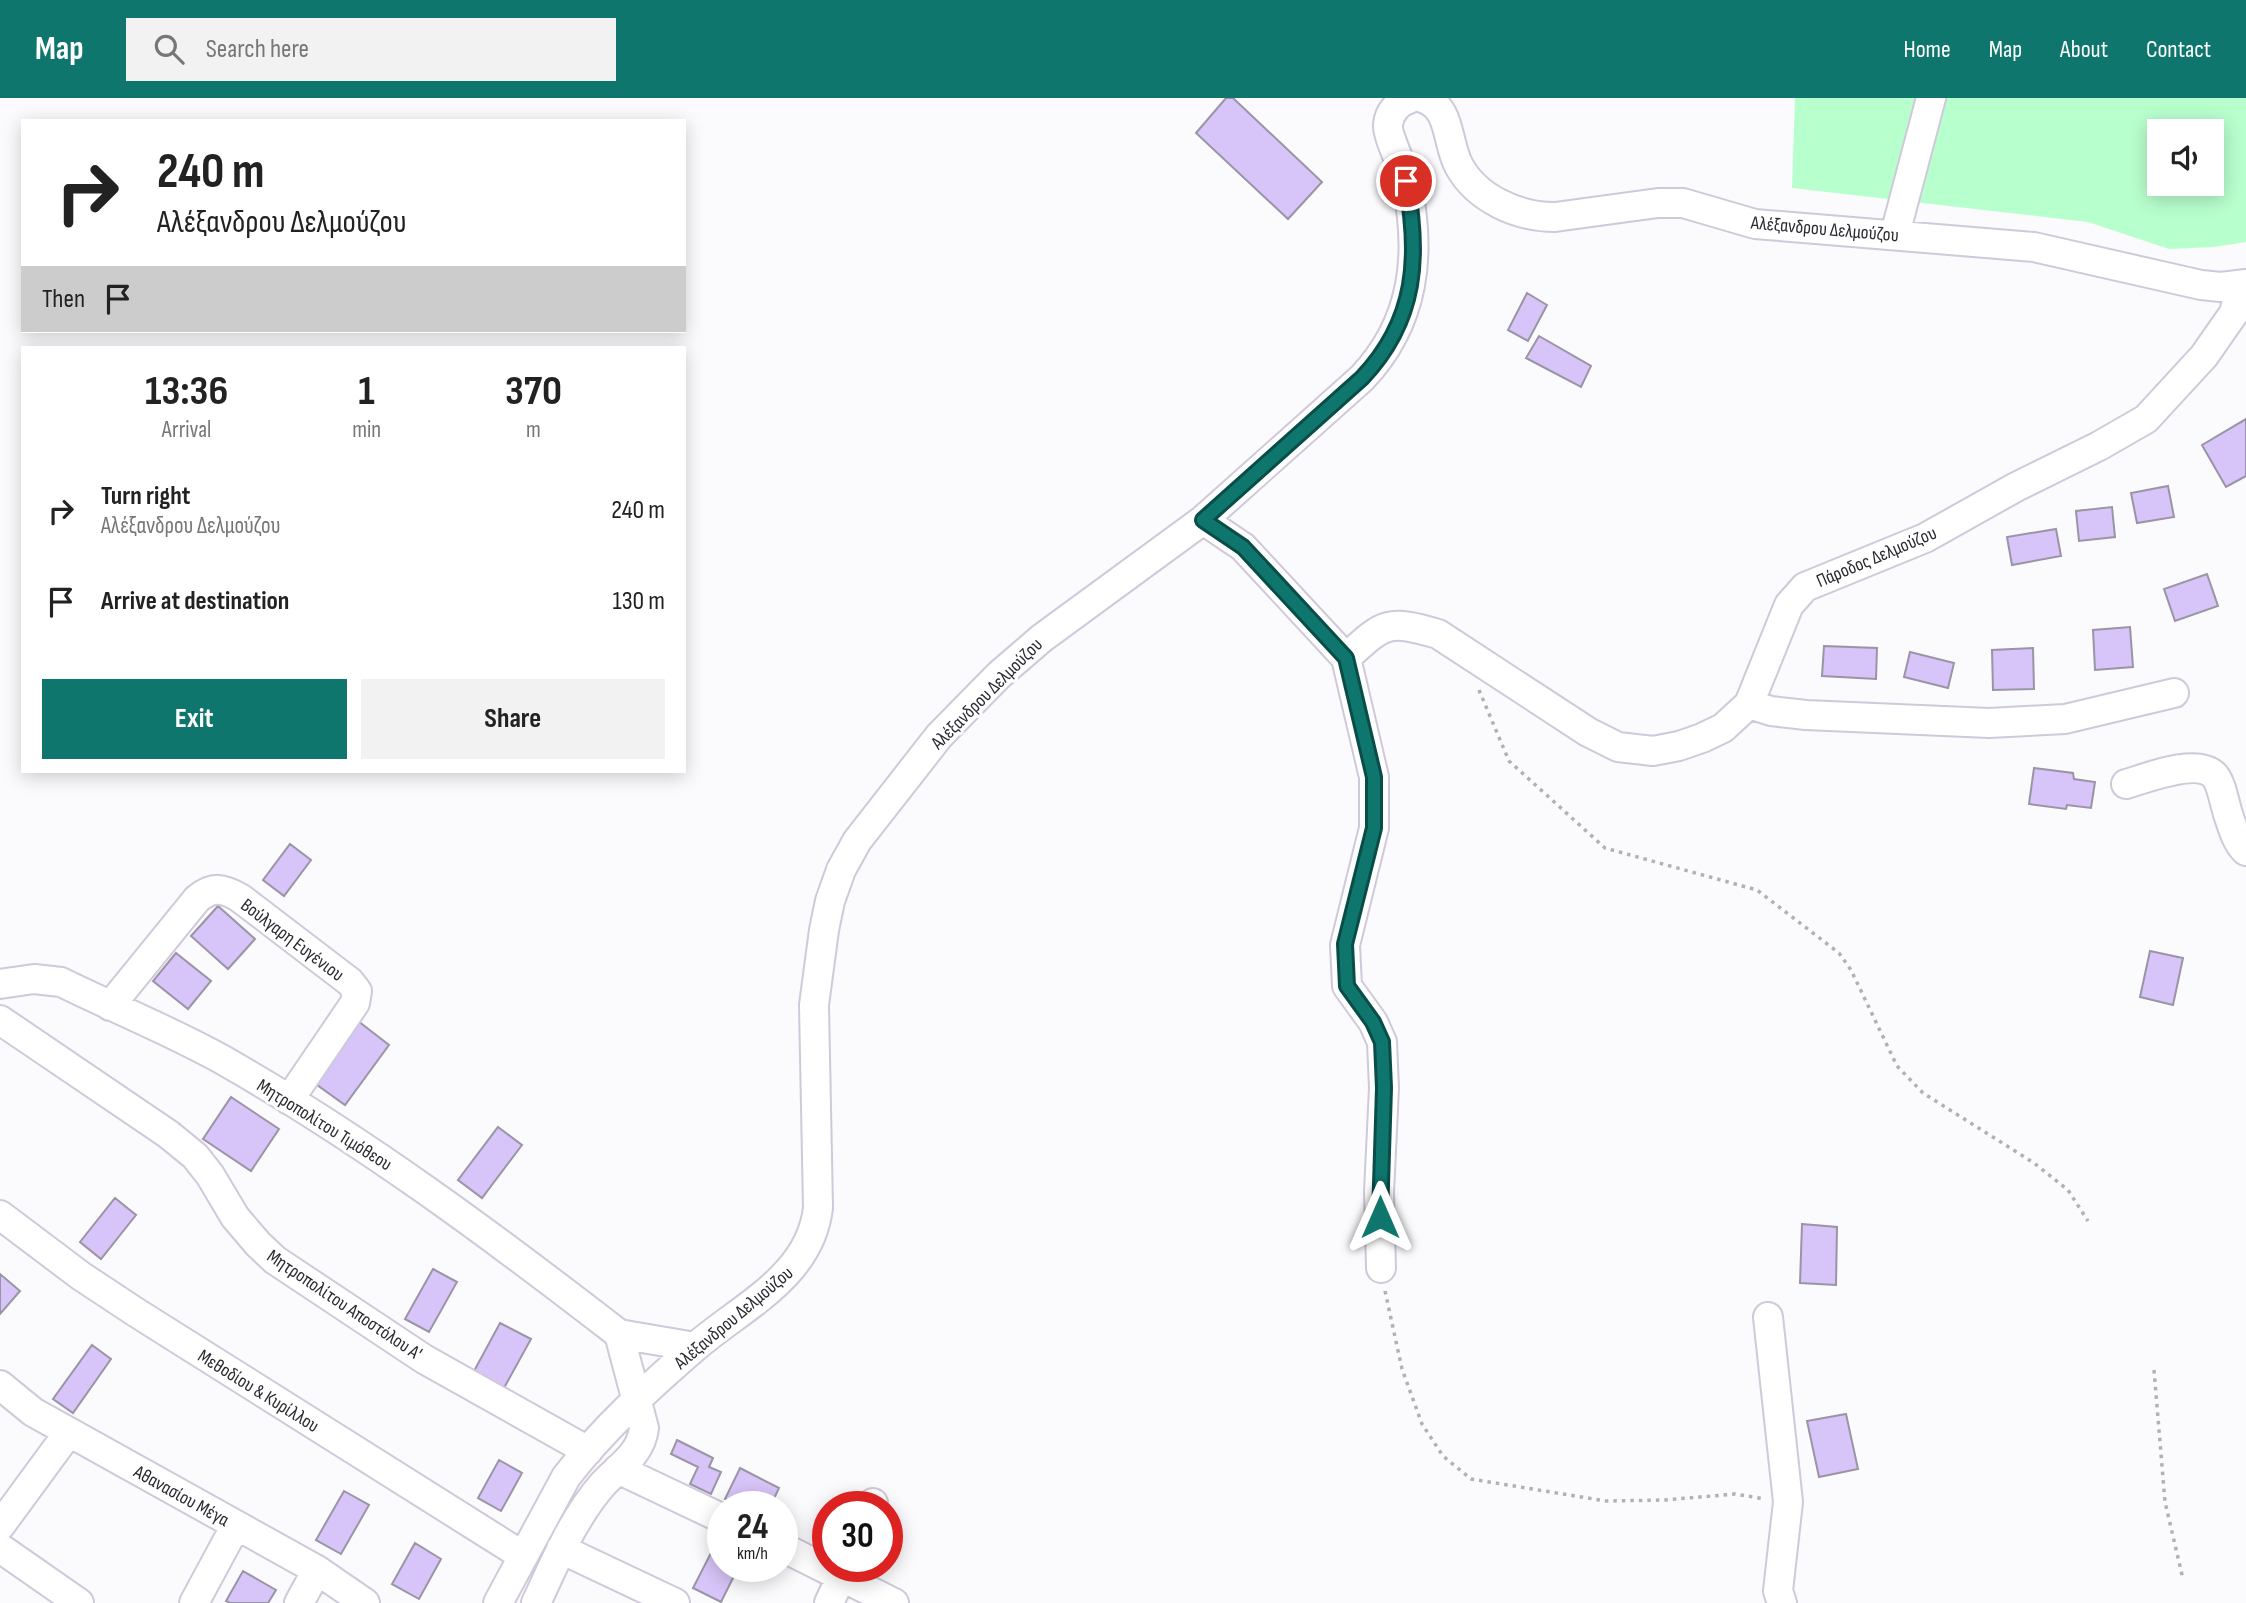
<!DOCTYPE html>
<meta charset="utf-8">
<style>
:root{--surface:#fff;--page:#f2f2f2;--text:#222;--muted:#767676;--accent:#0f766e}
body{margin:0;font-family:"Sofia Sans Condensed",sans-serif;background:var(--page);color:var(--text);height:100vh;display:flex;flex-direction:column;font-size:26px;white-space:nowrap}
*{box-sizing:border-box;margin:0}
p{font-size:23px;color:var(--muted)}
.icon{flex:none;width:38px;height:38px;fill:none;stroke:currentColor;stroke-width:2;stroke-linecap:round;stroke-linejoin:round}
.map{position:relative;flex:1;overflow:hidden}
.sheet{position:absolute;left:21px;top:248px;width:665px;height:427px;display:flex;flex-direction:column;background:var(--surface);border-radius:0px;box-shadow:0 4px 18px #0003}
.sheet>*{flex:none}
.top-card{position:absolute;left:21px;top:21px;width:665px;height:214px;border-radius:0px;box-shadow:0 4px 18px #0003;background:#fff;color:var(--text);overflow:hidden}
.controls{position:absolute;left:2147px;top:21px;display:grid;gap:14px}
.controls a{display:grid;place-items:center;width:77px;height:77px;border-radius:0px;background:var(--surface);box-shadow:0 4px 18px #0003;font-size:35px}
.speed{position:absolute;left:707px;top:1393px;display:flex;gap:14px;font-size:35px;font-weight:700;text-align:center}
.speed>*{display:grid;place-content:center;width:91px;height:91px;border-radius:50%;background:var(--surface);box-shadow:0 4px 18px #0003;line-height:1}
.speed small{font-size:18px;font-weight:400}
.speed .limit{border:10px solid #d22;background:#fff;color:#111}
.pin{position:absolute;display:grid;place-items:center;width:60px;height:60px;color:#fff;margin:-30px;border:4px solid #fff;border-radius:50%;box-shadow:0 2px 7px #0007}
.me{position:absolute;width:77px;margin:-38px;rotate:0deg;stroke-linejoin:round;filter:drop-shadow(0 0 5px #0008)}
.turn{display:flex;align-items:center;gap:24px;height:147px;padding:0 21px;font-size:32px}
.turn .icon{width:91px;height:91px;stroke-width:2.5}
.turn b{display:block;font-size:49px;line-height:60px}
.then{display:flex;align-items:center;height:66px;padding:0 21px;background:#0003;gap:14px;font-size:26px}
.eta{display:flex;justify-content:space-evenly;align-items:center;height:119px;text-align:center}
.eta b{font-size:42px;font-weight:700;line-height:49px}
.primary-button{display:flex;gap:14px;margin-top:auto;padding:14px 21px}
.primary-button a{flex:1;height:80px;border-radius:0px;background:var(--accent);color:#fff;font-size:28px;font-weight:700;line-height:80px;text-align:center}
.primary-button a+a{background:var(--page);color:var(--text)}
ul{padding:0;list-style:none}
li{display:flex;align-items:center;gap:21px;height:91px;padding:0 21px}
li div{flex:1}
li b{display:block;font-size:26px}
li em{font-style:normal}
header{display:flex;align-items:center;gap:42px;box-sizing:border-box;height:98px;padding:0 35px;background:var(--accent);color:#fff}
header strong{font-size:33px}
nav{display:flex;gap:38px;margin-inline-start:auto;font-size:24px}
.search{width:490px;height:63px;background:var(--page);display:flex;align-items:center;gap:18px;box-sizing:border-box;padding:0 24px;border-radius:0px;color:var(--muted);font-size:26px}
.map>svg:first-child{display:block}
</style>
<header>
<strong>Map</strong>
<div class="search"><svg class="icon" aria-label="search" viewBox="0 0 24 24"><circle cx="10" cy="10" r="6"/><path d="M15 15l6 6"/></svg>Search here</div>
<nav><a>Home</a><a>Map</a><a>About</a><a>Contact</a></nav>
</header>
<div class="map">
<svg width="2246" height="1505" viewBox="0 0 2246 1505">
<rect width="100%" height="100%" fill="#fbfafd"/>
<path fill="#b8ffce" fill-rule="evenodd" d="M1795,0h451v144l-32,5 -45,2 -81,-27 -296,-34zM2160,33h52v53h-52z"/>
<path fill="#d7c4f8" stroke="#9a94a5" stroke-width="2" d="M1226,0h7l89,84 -34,37 -92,-86z
M1527,195l20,12 -19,36 -20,-11z
M1539,238l52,30 -10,21 -55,-29z
M2246,321v57l-20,11 -24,-42z
M2168,388l6,31 -37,6 -6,-30z
M2112,409l3,30 -36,4 -3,-30z
M2056,431l5,27 -49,9 -5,-28z
M2207,476l11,32 -43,15 -11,-32z
M2130,529l3,40 -38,3 -2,-40z
M1824,548l53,2 -1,31 -54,-3z
M2033,550l1,41 -41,1 -1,-40z
M1910,554l44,11 -6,25 -44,-11z
M2034,670l39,5 1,6 21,3 -4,26 -24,-3 -1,4 -37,-5z
M290,746l21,16 -27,36 -21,-16z
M218,808l37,33 -27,30 -37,-33z
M2150,853l33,7 -10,47 -33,-8z
M176,855l35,28 -23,28 -35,-28z
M358,923l31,24 -44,60 -32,-23z
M231,999l48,32 -28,42 -48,-32z
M498,1029l24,18 -40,53 -24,-18z
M115,1100l21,17 -35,44 -21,-17z
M1802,1126l35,3 -1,58 -36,-2z
M433,1171l24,13 -28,50 -24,-13z
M0,1176l20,17 -20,23z
M500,1225l31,16 -27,49 -30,-17z
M92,1247l19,14 -38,54 -20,-14z
M1846,1316l12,55 -39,8 -12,-56z
M677,1342l36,18 -4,9 12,5 -10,22 -21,-10 8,-17 -27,-13z
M499,1362l23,13 -21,38 -23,-13z
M740,1370l39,20 -9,19h-29l-16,-8z
M344,1393l25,14 -28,49 -25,-14z
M415,1445l26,16 -22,40 -27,-15z
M713,1451l10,5v12h16l-18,36 -28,-14z
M243,1473l33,19 -8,13h-38l-4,-2z"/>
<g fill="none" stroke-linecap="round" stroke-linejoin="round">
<defs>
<path id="minor" d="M1423,0c29,10 23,44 36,68 18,33 59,51 96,51l103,-14h25l72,21 279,23 167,38 20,2 25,-3
M1895,136l36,-136
M1203,422l40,27 103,111 28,119v51l-29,117 2,41 26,36 9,20 2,46 -5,104 2,76
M1346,560c38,-35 41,-39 92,-24l150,98 30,15 35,4 26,-5 23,-8 21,-10 26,-24 40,-99 16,-18 120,-49 91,-51 83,-41 47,-27 58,-63 30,-43 7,-28
M1749,606l22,7 35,4 183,8 76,-4 109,-26
M2126,686c21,-6 72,-27 89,-8 7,9 10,30 14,41 4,12 8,26 17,34
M0,886l34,-5 27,3c53,26 110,49 162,78 140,80 268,175 396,274
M110,908l87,-107c16,-13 26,-11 43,-1l110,84 7,9 -2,12 -66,97
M0,922l168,114 27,22 15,19 25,42 23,27 17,16 149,99 164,92
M0,1117l81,61 56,37 386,243
M1768,1219l20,185 -10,89 4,12
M0,1287l33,27 284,158 48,33
M618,1371l105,50
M872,1409l1,-4
M0,1428l69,-94
M782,1449l112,56
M0,1450l79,55
M561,1451l114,54
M194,1505l42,-78
M299,1505l18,-33
M498,1505l68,-126c36,-47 83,-90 128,-129 47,-41 116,-71 124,-140l-4,-203 10,-75 6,-29 11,-31 16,-29 82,-105 60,-61 43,-37 161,-118 159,-142c53,-56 60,-124 44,-197 -3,-15 -19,-45 -18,-56 1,-14 11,-23 23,-27
M536,1505c19,-40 37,-85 67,-119 17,-18 38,-30 41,-56l-25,-94 76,13
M829,1505l17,-37"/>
</defs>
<use href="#minor" stroke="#cfc9da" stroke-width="32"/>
<path stroke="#b2b0b4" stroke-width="3.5" stroke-dasharray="3.5 5" stroke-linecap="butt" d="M1479,592l30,71 96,87 152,42 82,63 12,17 46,96 26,27 111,70 34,27 20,31
M1385,1193l17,78 20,55 21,32 28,23 135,22 59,-1 70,-6 30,5
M2154,1272l11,132 18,77"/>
<use href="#minor" stroke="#fff" stroke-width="28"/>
</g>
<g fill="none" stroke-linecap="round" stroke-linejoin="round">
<defs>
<path id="route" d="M1380,1119l4,-129 -2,-46 -9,-20 -26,-36 -2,-42 29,-116v-51l-28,-119 -103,-111 -40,-27 159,-142c55,-58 58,-122 44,-197"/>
</defs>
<use href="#route" stroke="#0a4d48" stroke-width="18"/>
<use href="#route" stroke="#0f766e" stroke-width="12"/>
</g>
<g text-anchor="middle" stroke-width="6" stroke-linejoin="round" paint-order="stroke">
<g font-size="19" fill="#2c2a30" stroke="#fff">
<text transform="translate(1825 130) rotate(5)" y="7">Αλέξανδρου Δελμούζου</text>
<text transform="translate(1876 458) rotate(-23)" y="7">Πάροδος Δελμούζου</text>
<text transform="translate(986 595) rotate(-45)" y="7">Αλέξανδρου Δελμούζου</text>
<text transform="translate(293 841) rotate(37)" y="7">Βούλγαρη Ευγένιου</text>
<text transform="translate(325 1026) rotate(32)" y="7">Μητροπολίτου Τιμόθεου</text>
<text transform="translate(345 1206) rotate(34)" y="7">Μητροπολίτου Αποστόλου Α'</text>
<text transform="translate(733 1219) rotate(-40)" y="7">Αλέξανδρου Δελμούζου</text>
<text transform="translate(259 1292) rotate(32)" y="7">Μεθοδίου &amp; Κυρίλλου</text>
<text transform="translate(182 1397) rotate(29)" y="7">Αθανασίου Μέγα</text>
</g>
</g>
</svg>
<div class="controls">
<a><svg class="icon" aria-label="sound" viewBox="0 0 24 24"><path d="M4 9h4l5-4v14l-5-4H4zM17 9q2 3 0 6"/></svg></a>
</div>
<div class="speed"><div>24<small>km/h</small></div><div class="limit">30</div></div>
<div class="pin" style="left:1406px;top:83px;background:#d93025"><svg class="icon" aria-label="arrive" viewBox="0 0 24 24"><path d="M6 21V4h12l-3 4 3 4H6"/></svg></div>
<svg class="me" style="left:1380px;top:1119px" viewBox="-20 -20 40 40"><path d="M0-17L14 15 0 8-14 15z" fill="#0f766e" stroke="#fff" stroke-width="4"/></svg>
<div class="top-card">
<div class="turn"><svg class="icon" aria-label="right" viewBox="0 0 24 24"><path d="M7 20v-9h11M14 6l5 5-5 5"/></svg><div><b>240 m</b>Αλέξανδρου Δελμούζου</div></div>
<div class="then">Then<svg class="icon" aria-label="arrive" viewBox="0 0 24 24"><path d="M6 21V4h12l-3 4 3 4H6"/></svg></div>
</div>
<section class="sheet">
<div class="eta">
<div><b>13:36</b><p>Arrival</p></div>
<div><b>1</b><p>min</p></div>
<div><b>370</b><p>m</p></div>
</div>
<ul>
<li><svg class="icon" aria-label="right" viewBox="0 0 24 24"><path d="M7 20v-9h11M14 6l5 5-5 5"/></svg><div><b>Turn right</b><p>Αλέξανδρου Δελμούζου</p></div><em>240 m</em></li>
<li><svg class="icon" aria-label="arrive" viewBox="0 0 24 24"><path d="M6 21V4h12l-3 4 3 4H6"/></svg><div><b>Arrive at destination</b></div><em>130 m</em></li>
</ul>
<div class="primary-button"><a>Exit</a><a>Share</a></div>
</section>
</div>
